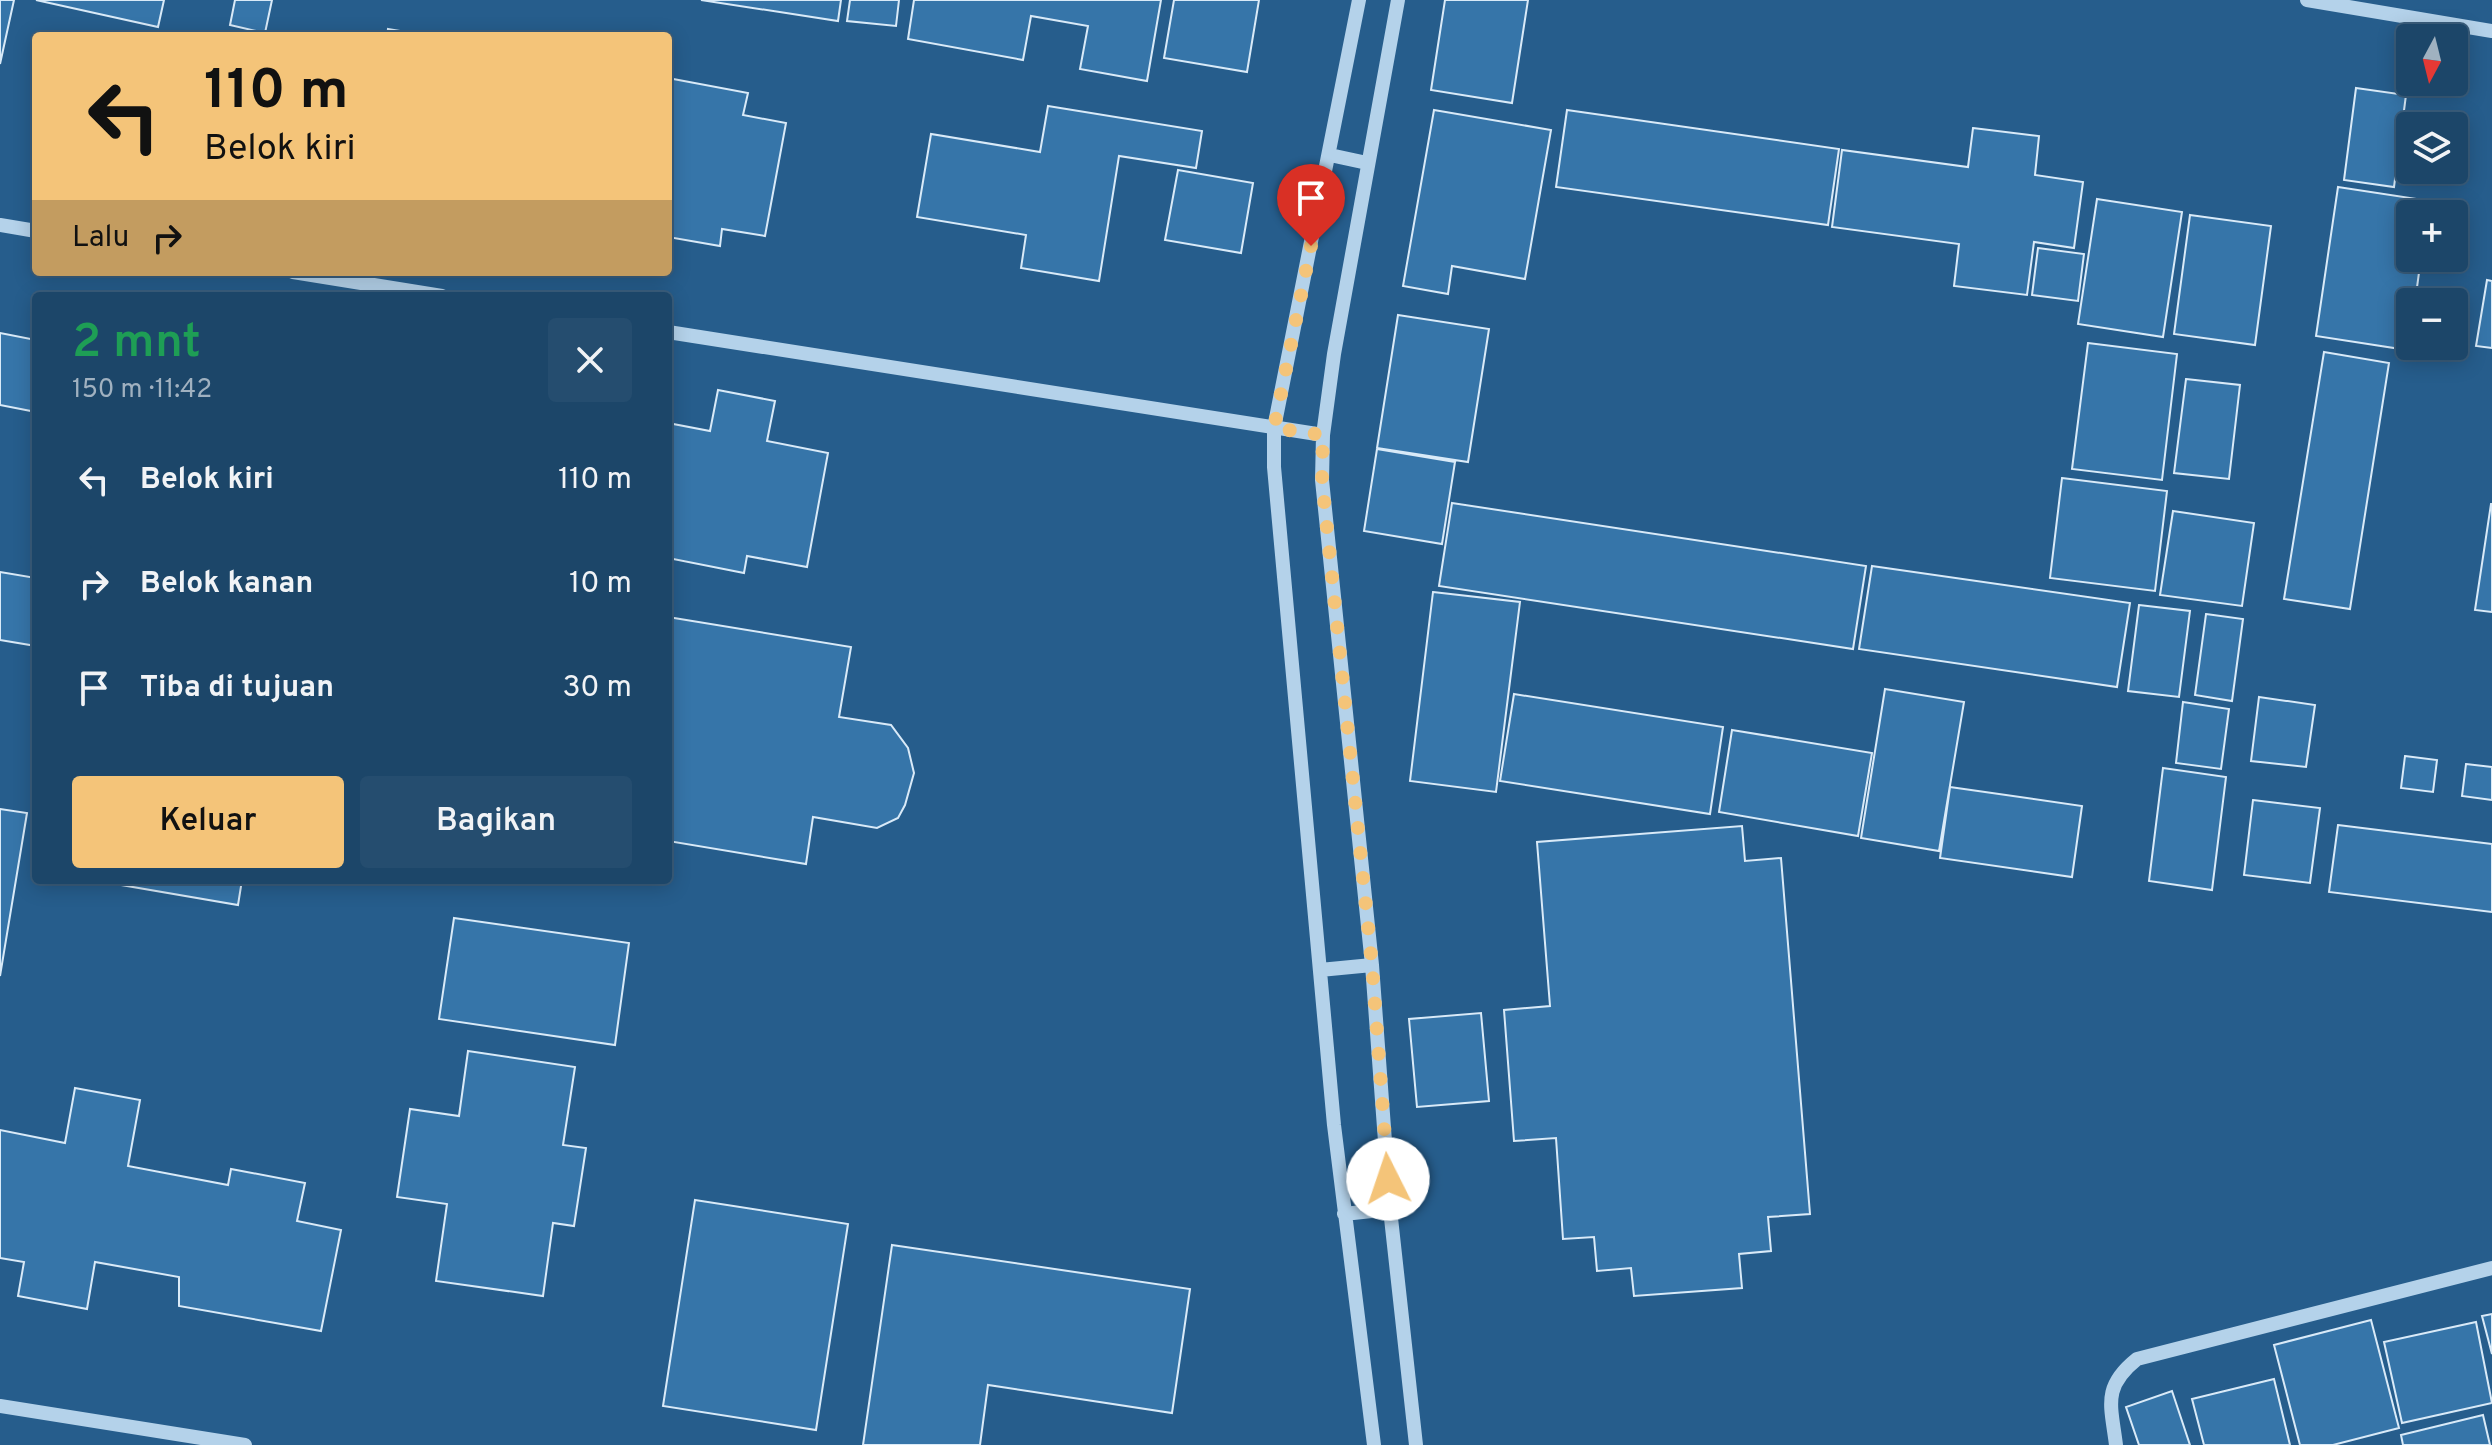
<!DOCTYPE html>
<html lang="id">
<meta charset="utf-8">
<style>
:root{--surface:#1c4669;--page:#254d6f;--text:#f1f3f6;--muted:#a0b1c0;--line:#3a5e7d;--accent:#f4c479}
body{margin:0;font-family:Overpass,sans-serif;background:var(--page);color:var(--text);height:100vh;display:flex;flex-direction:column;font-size:30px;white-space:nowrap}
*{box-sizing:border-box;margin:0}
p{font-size:26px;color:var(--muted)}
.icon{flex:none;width:44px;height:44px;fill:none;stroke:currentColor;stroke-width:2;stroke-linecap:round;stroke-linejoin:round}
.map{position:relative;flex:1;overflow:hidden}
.drawer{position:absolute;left:32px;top:292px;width:640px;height:592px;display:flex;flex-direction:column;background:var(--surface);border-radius:8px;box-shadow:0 4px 20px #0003,0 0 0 2px var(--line)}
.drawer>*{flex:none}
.top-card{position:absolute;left:32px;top:32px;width:640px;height:244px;border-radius:8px;box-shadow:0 4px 20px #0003,0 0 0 2px var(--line);background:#f4c479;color:#111;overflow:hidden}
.needle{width:52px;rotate:187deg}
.tools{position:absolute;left:2396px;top:24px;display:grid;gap:16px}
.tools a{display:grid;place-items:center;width:72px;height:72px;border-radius:8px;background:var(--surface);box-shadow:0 4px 20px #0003,0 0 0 2px var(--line);font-size:40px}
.pin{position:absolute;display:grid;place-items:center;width:68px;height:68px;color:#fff;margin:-82px -34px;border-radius:50% 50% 50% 0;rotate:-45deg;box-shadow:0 0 8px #0007}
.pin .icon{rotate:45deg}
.me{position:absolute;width:88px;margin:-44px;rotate:356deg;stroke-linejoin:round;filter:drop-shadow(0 0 6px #0008)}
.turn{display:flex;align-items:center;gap:28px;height:168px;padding:0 40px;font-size:36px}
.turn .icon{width:104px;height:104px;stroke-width:2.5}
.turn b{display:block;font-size:56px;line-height:68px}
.then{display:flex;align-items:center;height:76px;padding:0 40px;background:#0003;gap:16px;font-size:30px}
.round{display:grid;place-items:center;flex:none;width:84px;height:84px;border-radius:8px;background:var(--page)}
.summary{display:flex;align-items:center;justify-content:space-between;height:136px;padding:0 40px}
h1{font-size:48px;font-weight:600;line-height:60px;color:#1e9e55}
.primary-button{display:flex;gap:16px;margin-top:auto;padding:16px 40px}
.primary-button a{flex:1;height:92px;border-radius:8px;background:var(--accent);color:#111;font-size:32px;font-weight:600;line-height:92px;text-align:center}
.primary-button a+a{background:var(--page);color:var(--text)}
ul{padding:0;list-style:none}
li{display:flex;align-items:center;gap:24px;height:104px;padding:0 40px}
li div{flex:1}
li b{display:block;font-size:30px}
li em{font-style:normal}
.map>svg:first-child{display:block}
</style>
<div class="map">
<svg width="2492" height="1445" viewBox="0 0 2492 1445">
<rect width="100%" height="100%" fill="#265d8c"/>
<path fill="#3675a9" stroke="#d9eaf8" stroke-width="2" d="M0,0h14l-14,64z
M36,0h128l-6,27z
M235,0h37l-7,33 -35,-8z
M701,0h140l-3,21z
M850,0h49l-3,26 -49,-5z
M914,0h247l-14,81 -67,-12 8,-43 -57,-10 -8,44 -115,-21z
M1174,0h85l-12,72 -83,-14z
M1445,0h83l-16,103 -81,-13z
M388,29l42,7h-43z
M668,78l80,15 -5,22 43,8 -21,113 -43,-7 -2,17 -52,-9z
M2356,88l50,7 -12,92 -50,-7z
M1048,106l154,25 -6,37 -77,-12 -20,125 -78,-13 5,-33 -109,-18 14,-83 109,18z
M1434,110l117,20 -26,149 -73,-13 -4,28 -45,-8z
M1567,110l272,39 -11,76 -272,-38z
M1973,128l66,8 -4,39 48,7 -9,66 -40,-6 -7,53 -73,-9 5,-42 -127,-17 10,-77 126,17z
M1178,170l75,13 -12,70 -76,-13z
M2338,187l92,14 -2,13h-18v44h11l-6,44h-5l-3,48 -91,-14z
M2097,199l85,13 -19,125 -85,-13z
M2190,215l81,11 -16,119 -81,-11z
M2038,248l46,6 -6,47 -46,-6z
M2487,280l5,1v67l-16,-2z
M1398,315l91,14 -21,133 -91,-14z
M0,333l36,7v72l-36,-7z
M2088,343l89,11 -15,126 -90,-11z
M2324,352l65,11 -39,246 -66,-10z
M2186,379l54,6 -11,94 -55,-6z
M718,390l57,11 -8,40 61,12 -21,114 -60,-11 -3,17 -76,-15v-135l42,8z
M1377,449l78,13 -13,82 -78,-13z
M2062,478l105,13 -12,100 -105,-13z
M1452,503l414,63 -13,83 -414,-63z
M2491,504h1v108l-17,-2z
M2173,511l81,12 -12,83 -82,-11z
M1872,566l258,37 -13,84 -258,-38z
M0,572l36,6v68l-36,-6z
M1433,592l87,10 -24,190 -86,-11z
M2139,605l51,6 -11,86 -51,-6z
M2206,614l37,5 -11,82 -37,-6z
M668,617l183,30 -12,70 52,8 17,23 6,25 -9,32 -7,13 -21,10 -64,-11 -7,47 -138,-23z
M1885,689l79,13 -25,149 -78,-13z
M1514,694l209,33 -13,87 -210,-33z
M2259,697l56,8 -9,62 -55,-6z
M2183,702l46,7 -8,60 -45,-6z
M1732,730l140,23 -14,83 -139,-24z
M2405,756l32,4 -4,32 -32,-4z
M2466,764l26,3v33l-30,-4z
M2163,768l63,9 -14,113 -63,-9z
M1950,787l132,19 -10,71 -132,-19z
M2253,800l67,8 -10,75 -66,-8z
M0,809l27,4 -27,163z
M2338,825l154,19v68l-163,-20z
M1742,826l3,35 36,-3 29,356 -42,3 3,34 -32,3 3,34 -108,8 -3,-28 -34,3 -3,-34 -31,2 -7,-101 -42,3 -10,-131 46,-4 -13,-164z
M92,880h150l-4,25z
M454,918l175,25 -14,102 -176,-26z
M1481,1013l8,88 -72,6 -8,-88z
M468,1051l107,16 -12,78 23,3 -12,78 -21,-3 -10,73 -107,-15 11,-77 -50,-7 13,-88 49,7z
M75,1088l65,12 -12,66 100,19 3,-16 74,14 -8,38 44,9 -20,101 -142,-25v-29l-84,-15 -8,47 -69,-13 6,-34 -24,-4v-128l65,13z
M695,1200l153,24 -32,206 -153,-24z
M892,1245l298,44 -18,124 -184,-28 -8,60h-117z
M2492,1314v40l-10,-38z
M2371,1320l28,108 -66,17h-33l-26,-100z
M2476,1322l16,81 -90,20 -18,-81z
M2274,1379l16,66h-86l-12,-46z
M2172,1391l18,54h-51l-13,-38z
M2483,1415l7,30h-87l-2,-10z"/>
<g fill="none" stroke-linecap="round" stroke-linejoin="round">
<path stroke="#b4d2ea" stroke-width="14" d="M1359,0l-85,428v39l60,658 40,320
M1398,0l-64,354 -11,81 -1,45 50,485 18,244 26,236
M2307,0l185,31
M1330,155l37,8
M0,225l36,6
M293,272l149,24
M668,332l655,103
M1320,970l52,-5
M1344,1214l46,-5
M0,1406l245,39
M2116,1445c-5,-40 -14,-58 21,-86l355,-91"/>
</g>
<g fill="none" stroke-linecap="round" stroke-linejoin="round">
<path stroke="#f4c479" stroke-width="14" stroke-dasharray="0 25.2" d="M1311,246l-37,182 49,7 -1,45 50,485 16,214"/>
</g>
</svg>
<div class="tools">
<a><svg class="needle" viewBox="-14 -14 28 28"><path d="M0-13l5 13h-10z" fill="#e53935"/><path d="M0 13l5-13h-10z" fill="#a0b1c0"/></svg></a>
<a><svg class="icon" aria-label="layers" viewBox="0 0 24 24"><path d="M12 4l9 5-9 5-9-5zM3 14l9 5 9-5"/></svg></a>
<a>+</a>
<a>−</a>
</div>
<div class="pin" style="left:1311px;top:246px;background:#d93025"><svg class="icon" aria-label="arrive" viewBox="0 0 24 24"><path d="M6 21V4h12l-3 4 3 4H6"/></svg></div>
<svg class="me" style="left:1388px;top:1179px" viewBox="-20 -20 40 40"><circle r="19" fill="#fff"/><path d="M0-13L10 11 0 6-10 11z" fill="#f4c479"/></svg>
<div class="top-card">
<div class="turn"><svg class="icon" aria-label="left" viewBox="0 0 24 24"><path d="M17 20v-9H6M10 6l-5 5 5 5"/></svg><div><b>110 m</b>Belok kiri</div></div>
<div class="then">Lalu<svg class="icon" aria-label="right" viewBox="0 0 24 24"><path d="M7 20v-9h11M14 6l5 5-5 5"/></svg></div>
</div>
<section class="drawer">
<div class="summary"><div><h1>2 mnt</h1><p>150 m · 11:42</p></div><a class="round"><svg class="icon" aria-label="close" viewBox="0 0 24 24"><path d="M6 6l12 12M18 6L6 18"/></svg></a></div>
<ul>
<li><svg class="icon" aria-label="left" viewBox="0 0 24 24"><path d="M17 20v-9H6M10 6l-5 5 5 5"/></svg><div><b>Belok kiri</b></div><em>110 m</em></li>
<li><svg class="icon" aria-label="right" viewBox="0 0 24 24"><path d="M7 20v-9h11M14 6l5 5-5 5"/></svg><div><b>Belok kanan</b></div><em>10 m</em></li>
<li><svg class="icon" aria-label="arrive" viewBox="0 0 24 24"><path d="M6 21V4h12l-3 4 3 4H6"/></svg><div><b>Tiba di tujuan</b></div><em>30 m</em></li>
</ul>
<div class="primary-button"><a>Keluar</a><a>Bagikan</a></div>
</section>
</div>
